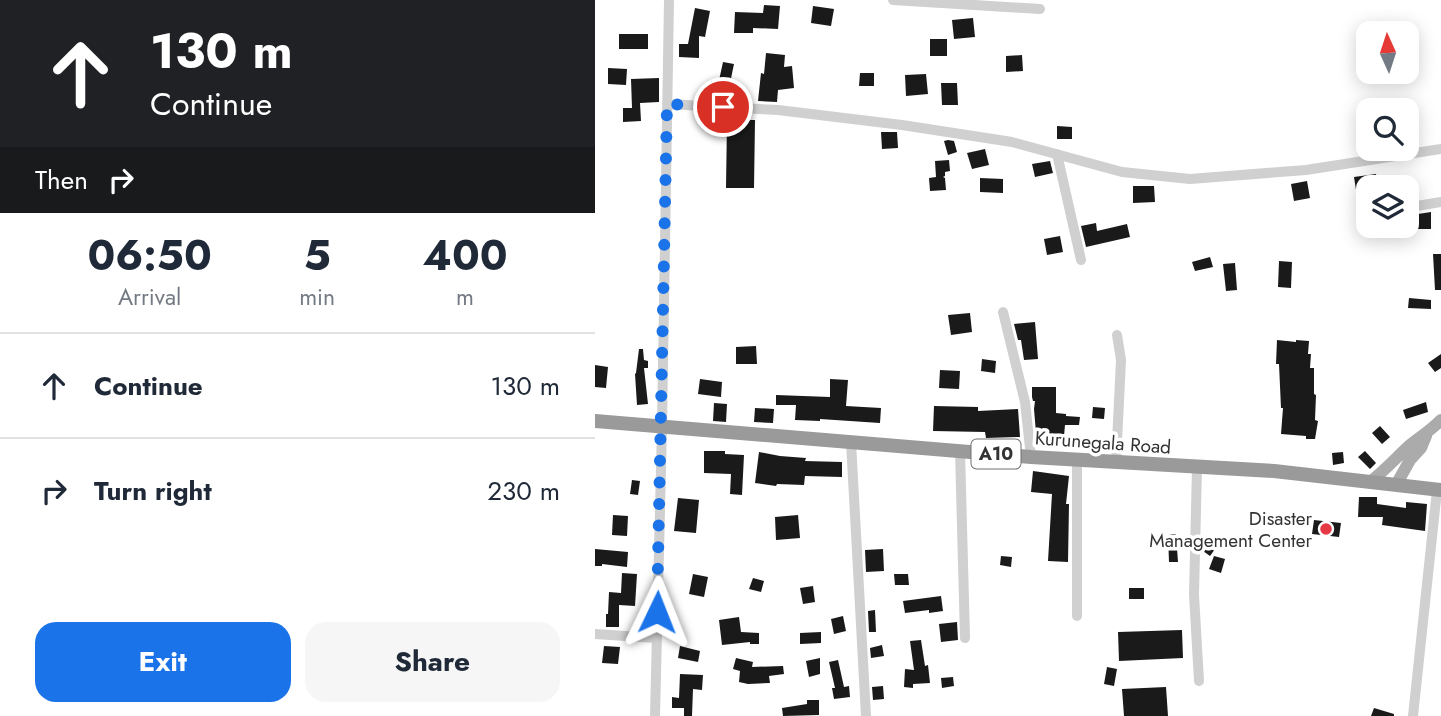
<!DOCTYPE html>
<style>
:root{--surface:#fff;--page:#f6f6f7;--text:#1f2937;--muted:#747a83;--line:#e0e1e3;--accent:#1a73e8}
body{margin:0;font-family:Jost,sans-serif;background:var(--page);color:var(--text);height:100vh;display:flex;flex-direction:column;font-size:26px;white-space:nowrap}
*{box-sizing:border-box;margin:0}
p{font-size:23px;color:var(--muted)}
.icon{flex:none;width:38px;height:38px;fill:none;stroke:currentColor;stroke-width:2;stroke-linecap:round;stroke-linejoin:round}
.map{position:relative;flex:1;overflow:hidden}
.side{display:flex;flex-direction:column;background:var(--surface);width:595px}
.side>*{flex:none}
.banner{background:#202124;color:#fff;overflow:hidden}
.needle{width:46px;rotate:357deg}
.controls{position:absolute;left:761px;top:21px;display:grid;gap:14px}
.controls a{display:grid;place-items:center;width:63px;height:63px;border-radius:14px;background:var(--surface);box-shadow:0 4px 18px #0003;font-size:35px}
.pin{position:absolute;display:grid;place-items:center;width:60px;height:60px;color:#fff;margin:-30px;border:4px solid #fff;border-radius:50%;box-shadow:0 2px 7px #0007}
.me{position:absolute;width:77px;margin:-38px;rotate:2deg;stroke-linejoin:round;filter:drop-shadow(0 0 5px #0008)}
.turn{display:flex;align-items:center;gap:24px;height:147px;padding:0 35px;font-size:32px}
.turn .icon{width:91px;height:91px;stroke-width:2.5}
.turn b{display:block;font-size:49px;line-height:60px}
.then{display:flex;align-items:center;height:66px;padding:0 35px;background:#0003;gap:14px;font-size:26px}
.eta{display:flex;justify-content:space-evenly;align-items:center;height:119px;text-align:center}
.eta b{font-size:42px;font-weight:700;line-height:49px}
.action{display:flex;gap:14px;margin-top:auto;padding:14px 35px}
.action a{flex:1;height:80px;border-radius:21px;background:var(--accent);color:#fff;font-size:28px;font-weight:700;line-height:80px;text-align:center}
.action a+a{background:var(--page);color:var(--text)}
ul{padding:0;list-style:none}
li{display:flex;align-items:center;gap:21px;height:105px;padding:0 35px;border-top:2px solid var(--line)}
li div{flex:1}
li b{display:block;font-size:26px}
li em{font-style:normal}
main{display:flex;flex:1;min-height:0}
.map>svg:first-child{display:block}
</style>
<main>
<section class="side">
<div class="banner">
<div class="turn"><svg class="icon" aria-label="ahead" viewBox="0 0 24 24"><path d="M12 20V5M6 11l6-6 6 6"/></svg><div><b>130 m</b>Continue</div></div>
<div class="then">Then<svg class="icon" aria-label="right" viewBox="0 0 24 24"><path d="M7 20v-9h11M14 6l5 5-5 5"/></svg></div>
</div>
<div class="eta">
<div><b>06:50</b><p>Arrival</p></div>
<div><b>5</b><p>min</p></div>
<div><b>400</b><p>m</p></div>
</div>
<ul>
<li><svg class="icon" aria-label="ahead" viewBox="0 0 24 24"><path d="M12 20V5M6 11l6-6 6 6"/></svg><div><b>Continue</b></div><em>130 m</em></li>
<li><svg class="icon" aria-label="right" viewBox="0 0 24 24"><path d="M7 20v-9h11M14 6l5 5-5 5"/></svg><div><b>Turn right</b></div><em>230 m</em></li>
</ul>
<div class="action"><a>Exit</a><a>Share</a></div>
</section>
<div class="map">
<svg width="846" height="716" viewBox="0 0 846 716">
<rect width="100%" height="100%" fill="#fff"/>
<path fill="#1a1a1a" d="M169,5l16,1 -2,23 -25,-1v5h-19l1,-21 28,1z
M218,6l21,3 -3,17 -20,-3z
M100,8l15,3 -5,26 -6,-1v22l-20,-1v-13h9z
M378,18l2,19 -21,2 -2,-19z
M24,34h29v15h-29z
M335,39h17v17h-17z
M171,53l19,2 -1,12 8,-1 2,22 -16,2 -1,12 -19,-1 3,-28 3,1z
M427,55l1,16 -17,1v-16z
M128,62l11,2 -5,24 -11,-3z
M13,68l19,1 -1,16 -18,-1z
M265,73h14v13h-15z
M331,74l2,20 -22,2 -1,-21z
M64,78v24l-19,1 1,18 -18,1v-14h9l-1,-29z
M346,83h16l1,22h-16z
M132,120h28l-1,68h-28z
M462,126l15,1v12h-15z
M286,132h16l1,16 -16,1z
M353,140l6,1 3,11 -9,3 -4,-14z
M390,149l4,16 -17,4 -5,-16z
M354,160l1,11 -5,1v4l-2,1 2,1 1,12 -16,1 -1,-13 7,-1 -1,-16z
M455,161l3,12 -18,4 -3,-13z
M781,174l2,12 -22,4 -2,-13z
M385,178l23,1v14l-23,-1z
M712,181l3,17 -16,3 -3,-17z
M538,186h21l1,16 -22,1z
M812,212l11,2 13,-2v17h-24z
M501,223l1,8 30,-7 3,13 -44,10 -5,-21z
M465,236l3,16 -16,3 -3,-16z
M838,254h8v36h-6z
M615,257l3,10 -18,4 -3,-9z
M684,261l13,1 -1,26 -13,-1z
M640,263l2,27 -11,1 -3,-27z
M814,298l22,2v9l-23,-1z
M375,313l2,19 -21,3 -3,-20z
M440,322l3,37 -14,1 -3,-20h-3l-4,-16z
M682,340l19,2v-2l13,1 -1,13h3l-1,14h4v26l2,1 -1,25 3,1 -3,18h-9v-3l-25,-2 2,-26h-2l-2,-44h-3z
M161,346l1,18h-21v-17z
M44,349h4l1,11 4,1v7h-4l4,36 -11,1 -2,-31 1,-1z
M846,354v14l-6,4 -7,-9z
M387,359l14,2 -1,12 -14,-2z
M0,365l13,2 -2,21 -11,-1z
M345,370l20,1 -1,18 -20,-1z
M105,379l22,3 -1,15 -23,-3z
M235,379l18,1 -2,26 35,2 -1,15 -60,-4v2l-25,-1 1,-15h-20v-10l54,2z
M437,387h24v26l10,1v2l14,1 -1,8h-14l-1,11 -28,-3 -2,-24 1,-8h-2l-1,-4z
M831,402l2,10 -22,7 -3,-9z
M119,403l13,1 -1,18 -13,-1z
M339,406l44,1v4l40,-2 2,28 -34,1 -1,-6 -52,-1z
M498,407l12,1 -1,11 -12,-1z
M160,408l19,1 -1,14 -19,-1z
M785,426l10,11 -8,7 -10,-11z
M109,451h21v3l19,1 -2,40 -12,-1 1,-20 -27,-1z
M770,451l11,12 -6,6 -12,-12z
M164,452l21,4 26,2 -1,3 37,1v15l-37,-1 -1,9 -27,-1 -1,2 -21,-3z
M748,452l1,11 -11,2 -1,-12z
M438,471l36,5 -3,28h3l-1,58 -20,-1 4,-67 -21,-2z
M37,480l8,1 -2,14 -8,-1z
M764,497h18v7l29,4v-6l21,2 -2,27 -43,-6 1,-8h-25z
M83,498l21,2 -3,33 -22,-2z
M18,515l15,1 -1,20 -15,-1z
M203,515l2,23 -24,2 -1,-23z
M719,520l27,3 -2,14 -27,-3z
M581,534l2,28h-9l-1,-27z
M609,542l11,7 -5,7 -7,-5z
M0,549l33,3 -1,15 -25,-3v2h-7z
M288,549l1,22 -18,1 -1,-22z
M406,556l11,1 -1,10 -11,-2z
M619,556l11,3 -4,14 -12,-4z
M27,573l15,1 -2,32 -16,-1v22h-13v-13h2l1,-22 12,1z
M98,574l15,3 -4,20 -15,-3z
M299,574h14l1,11h-14z
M158,578l11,3 -3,11 -12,-3z
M218,586l2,16 -12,2 -3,-16z
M534,588h15v11h-15z
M346,596l2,15 -14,2v-3l-24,3 -2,-12z
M280,610l1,22h-7l-1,-21z
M248,616l3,15 -12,3 -3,-15z
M144,617l2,15 18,1v11h-9v-2l-28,3 -3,-25z
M362,622l1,18 -17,2 -2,-18z
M587,630l1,28 -64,3 -1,-29z
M226,632v11l-21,1v-11z
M326,640l4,26 3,-1 2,18 -17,1v4l-9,-1 1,-18 9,1 -4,-29z
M287,645l2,11 -13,2 -1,-10z
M9,646l16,1 -2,17 -16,-1z
M85,646l20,5 -2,11 -20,-4z
M141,658l17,4 -1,5 31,-1 1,8 -15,2 1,7 -22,1 -9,-2 1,-11 -7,-2z
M225,658v16l-11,3 -3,-16z
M243,660l6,27 5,-1 1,11 -16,2 -2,-11h3l-6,-26z
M512,667l10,2 -3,17 -10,-2z
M85,674l23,1 -1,15 -9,-1 -1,27h-8v-8h-12v-11l7,1z
M358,677l1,9 -12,2 -1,-10z
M288,686l1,13 -11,1 -1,-13z
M571,687l2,29h-44l-2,-27z
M212,700h12v15l-36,1 -1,-8 25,-4z
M779,708l20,6v2h-23z"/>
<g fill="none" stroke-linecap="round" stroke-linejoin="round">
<path stroke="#d0d0d0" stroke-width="10" d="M298,0l147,9
M72,104l111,6 124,15 110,17 110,30 68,7 116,-9 135,-21
M462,154l24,106
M812,204l10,2 24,-4
M408,312l22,90 6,55
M256,442l15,274
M365,451l5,187
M521,462l5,-102 -4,-25
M602,467l-3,128 5,86
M482,616v-156
M0,634l61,4
M60,716l7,-289 7,-427
M818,716l24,-226"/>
<path stroke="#ababab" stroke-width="12" d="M775,482c14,-11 26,-24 39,-36 11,-9 21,-15 32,-26
M801,485l14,-25 11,-12 5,-12"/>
<path stroke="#9a9a9a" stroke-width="14" d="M0,421l436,36 243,14 167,19"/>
</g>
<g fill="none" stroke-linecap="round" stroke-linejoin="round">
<path stroke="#1a73e8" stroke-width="12" stroke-dasharray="0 21.6" d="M62,612l10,-508 56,3"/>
</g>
<circle fill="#e63946" stroke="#fff" stroke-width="2.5" cx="731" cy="529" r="7"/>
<g text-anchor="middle" stroke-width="7" stroke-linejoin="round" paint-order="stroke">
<rect fill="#fff" stroke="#707070" stroke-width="2" x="376.5" y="439.5" width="49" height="29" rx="5"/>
<g font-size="18" font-weight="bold" fill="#333">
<text x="401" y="460">A10</text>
</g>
<g font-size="19" fill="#333" stroke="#fff">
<text transform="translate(508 442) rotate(4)" y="7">Kurunegala Road</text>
</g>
<g font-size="19" fill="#333" stroke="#fff" text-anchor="end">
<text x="717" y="525">Disaster<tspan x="717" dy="22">Management Center</tspan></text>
</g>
</g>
</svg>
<div class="controls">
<a><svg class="needle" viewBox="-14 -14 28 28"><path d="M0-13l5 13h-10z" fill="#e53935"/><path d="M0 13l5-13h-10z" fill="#747a83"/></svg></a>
<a><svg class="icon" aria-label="search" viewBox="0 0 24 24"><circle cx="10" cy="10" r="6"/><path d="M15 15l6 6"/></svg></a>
<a><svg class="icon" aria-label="layers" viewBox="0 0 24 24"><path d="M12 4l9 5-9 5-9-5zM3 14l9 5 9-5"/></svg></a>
</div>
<div class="pin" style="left:128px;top:107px;background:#d93025"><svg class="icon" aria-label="arrive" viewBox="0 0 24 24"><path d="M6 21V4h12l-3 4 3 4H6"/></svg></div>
<svg class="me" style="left:62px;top:612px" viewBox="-20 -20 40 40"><path d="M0-17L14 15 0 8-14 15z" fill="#1a73e8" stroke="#fff" stroke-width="4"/></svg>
</div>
</main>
